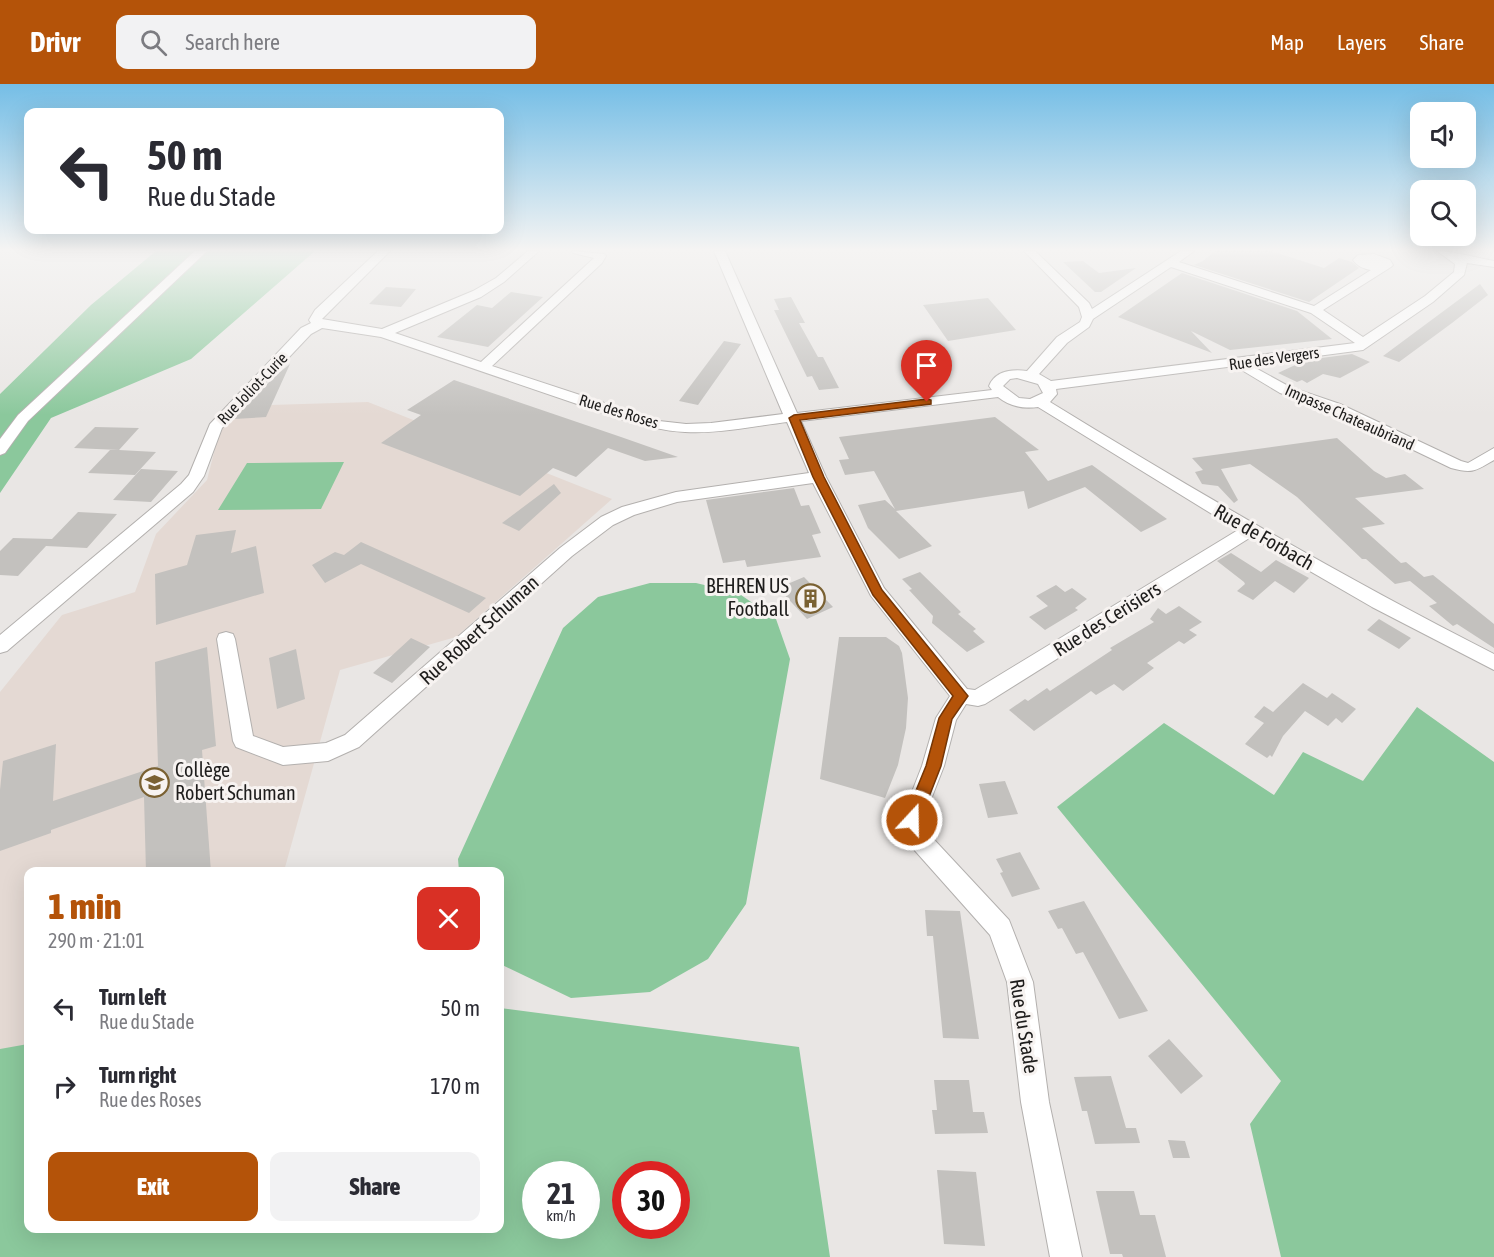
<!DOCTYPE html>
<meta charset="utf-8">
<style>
:root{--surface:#fff;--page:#f2f2f3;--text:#2b2b33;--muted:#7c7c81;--accent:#b45309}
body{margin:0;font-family:"Asap Condensed",sans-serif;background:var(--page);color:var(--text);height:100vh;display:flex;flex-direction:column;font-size:22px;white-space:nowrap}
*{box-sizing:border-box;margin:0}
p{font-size:20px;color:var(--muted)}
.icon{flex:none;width:33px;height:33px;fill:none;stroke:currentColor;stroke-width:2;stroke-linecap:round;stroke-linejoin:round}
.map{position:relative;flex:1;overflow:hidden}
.details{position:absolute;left:24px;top:783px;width:480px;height:366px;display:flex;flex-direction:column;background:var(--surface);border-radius:12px;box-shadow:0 6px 24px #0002}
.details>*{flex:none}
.hud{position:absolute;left:24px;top:24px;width:480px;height:126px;border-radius:12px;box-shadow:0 6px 24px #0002;background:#fff;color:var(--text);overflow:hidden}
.fabs{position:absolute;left:1410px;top:18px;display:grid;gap:12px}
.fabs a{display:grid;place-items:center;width:66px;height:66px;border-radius:12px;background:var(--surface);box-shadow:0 6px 24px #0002;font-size:30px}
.speed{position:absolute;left:522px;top:1077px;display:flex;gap:12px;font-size:30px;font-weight:700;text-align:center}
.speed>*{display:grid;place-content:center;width:78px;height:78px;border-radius:50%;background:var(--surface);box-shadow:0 6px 24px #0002;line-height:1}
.speed small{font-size:15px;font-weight:400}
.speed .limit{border:9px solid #d22;background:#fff;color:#111}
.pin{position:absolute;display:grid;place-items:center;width:51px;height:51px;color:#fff;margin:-62px -26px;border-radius:50% 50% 50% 0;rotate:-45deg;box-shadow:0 0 6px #0007}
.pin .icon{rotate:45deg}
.me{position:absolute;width:66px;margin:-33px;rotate:21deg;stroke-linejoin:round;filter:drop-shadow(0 0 4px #0008)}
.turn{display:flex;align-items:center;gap:21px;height:126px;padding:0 24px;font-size:27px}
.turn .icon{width:78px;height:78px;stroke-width:2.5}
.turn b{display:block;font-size:42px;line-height:51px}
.round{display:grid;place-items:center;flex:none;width:63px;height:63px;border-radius:12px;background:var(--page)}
.head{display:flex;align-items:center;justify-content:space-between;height:102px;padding:0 24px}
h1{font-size:36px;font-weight:800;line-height:45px;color:var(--accent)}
.action{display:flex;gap:12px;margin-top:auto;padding:12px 24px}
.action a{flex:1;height:69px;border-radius:12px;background:var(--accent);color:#fff;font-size:24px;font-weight:800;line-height:69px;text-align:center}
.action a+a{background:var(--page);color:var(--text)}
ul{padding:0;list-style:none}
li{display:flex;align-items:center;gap:18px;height:78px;padding:0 24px}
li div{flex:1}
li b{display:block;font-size:22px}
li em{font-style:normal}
header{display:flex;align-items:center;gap:36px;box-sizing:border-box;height:84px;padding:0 30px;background:var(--accent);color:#fff}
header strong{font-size:28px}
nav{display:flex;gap:33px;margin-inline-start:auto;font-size:21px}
.search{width:420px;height:54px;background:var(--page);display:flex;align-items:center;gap:15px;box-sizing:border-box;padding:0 21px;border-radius:12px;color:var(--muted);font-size:22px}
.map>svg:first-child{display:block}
</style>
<header>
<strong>Drivr</strong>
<div class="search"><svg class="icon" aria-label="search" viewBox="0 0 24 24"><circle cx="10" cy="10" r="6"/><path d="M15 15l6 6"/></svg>Search here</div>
<nav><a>Map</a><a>Layers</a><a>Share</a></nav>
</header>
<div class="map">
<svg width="1494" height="1173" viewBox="0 0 1494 1173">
<rect width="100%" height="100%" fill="#e9e6e4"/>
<path fill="#e4d9d3" d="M368,318l244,97 -156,138 -116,33 -56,201 -256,1v252l-28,15v-447l62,-77 73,-23 21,-58 51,-54 13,-51 17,-23z"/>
<path fill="#8bc89c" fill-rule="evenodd" d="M156,167h159l-124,108 -140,59 -51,75v-99l91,-89z
M344,378l-23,47 -103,1 29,-47z
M650,499h46l42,10 38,26 14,40 -44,245 -38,55 -58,33 -79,6 -71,-34v-92l-41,-1 -1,-12 105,-231 35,-31z
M1417,623l77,55v495h-213l-31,-133 31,-43 -224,-274 107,-84 110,72 29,-43 60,29z
M500,924l299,39 31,210h-830v-208l28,-5v184h472zM586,1090v52h-50v-52zM676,1090v52h-50v-52z"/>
<path fill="#c3c1be" d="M1215,167h56l53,17 15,-10 13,4 7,6 -50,34 -115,-37 9,-4z
M1083,177l16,12 37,-5 -35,24h-6l-32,-30z
M1182,189l115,38 35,28 -102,11 -39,-19 21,22 -94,-36z
M1480,200l8,11 -36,28 -53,39 -16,-6z
M386,203l30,2 -15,18 -32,-3z
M511,208l32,5 -55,50 -51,-10 40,-32 15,3z
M791,213l14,26h-6l19,34h5l16,31 -20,2 -7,-14 -5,1 -33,-67h5l-5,-11z
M988,214l28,32 -68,11 -25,-36z
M724,257l17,3 -43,61 -19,-4z
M1352,270l18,8 -30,16 -17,-4 -16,9 -5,-3 -5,2 -19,-9 28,-13z
M290,280l-24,53 -32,2 41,-43z
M454,296l167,57 57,20 -33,4 -37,-13 -32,29 -23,-9 -33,28 -139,-53 40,-28 -14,-5z
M995,333l44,33 -14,2 23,29 44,-16 75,54 -26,13 -56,-45 -57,22 -4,-18 -128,20 36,35 -33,13 -31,-31 -10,-23 27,-5 10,9 -21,-38 -29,4 -6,-15 10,-1 -10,-22z
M95,343l44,1 -20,22 -45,-2z
M1337,354l37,33 12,7 19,-4 19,15 -69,9 30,26 -23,4 39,35 5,-1 18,15 9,-2 61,49v24l-37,-24 -4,2 -24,-20 8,-3 -27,-22 -15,3 -29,-25h-4l-65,-62 -47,-33 -29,5 17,31 -4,3 -16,-17 -16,-2 -7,-12 8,-2 -11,-12z
M110,366h9l37,2 -21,23 -47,-2z
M141,385l37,2 -27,31 -38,-2z
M554,400l7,9 -42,38 -17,-8z
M794,404l7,18 8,-1 12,28 -9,2 9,22 -74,10 -2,-7 -22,3 -17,-63z
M78,428l39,2 -30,34 -41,-2 -28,30 -18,-1v-24l13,-13 39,1z
M236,446l-5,23 25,-7 8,47 -108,32 -1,-51 32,-9 9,-30z
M361,458l125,56 -17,15 -108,-49 -36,19 -13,-18 23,-13 9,3z
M1231,469l30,19 15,-12 33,18 -15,15 -19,-12 -22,19 -16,-9 8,-7 -1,-2 -27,-21z
M920,488l41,40 -3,2 18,15 -3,2 12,11 -18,10 -35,-29 1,-7 -24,-26 3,-1 -10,-10z
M804,493l29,30 -26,12 -29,-31z
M1056,501l9,7 7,-4 15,11 -12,9 3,2 -33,20 -16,-13 19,-11 -12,-10z
M1179,522l23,16 -13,8 8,5 -13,9 -5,-3 -32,22 7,5 -31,23 -9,-7 -18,11 -5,-4 -57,40 -25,-21 16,-11 3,2 19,-13 3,3 62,-41 -2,-2 44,-26 -4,-3 8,-11 8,6z
M1379,535l32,19 -12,11 -32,-19z
M839,553h47l13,9 3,7 6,45 -2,30 -8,37 -13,33 -65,-19z
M411,554l19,9 -38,36 -19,-10z
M207,563l9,99 -14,4 9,122h-65l-2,-75 -93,33v3l-51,18v-61l3,-29 53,-17 -3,57 105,-35 -3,-104z
M296,565l9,50 -28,10 -8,-51z
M1303,599l24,15 5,-5 24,16 -14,14 -6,-5 -8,8 -23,-15 -22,25 -11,21 -2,-2 -3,3 -22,-14 19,-21 -10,-6 10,-11 9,6z
M1005,697l13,33 -30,4 -9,-34z
M1020,768l20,37 -28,8 -12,-24 3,-1 -7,-13z
M1084,817l38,66 26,44 -29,8 -36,-67 -7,2 -14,-26 -4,1 -10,-18z
M925,826l35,1 19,128 -36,-1 -10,-102h-6z
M1169,955l34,37 -22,18 -33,-38z
M1111,992l15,52h10l4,15 -45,1 -8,-33h-5l-8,-34z
M934,996h35l4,32h11l4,21 -53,1 -3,-24h5z
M1168,1056l17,1 5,17h-17z
M937,1086l39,2 9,74 -41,-2z
M1096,1107h38l6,24h15l11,42h-43l-1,-3h-12z"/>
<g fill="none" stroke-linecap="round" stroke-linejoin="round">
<defs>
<path id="minor" d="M195,167h12l-179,170 -23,32 -5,2v-16l18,-24z
M378,167h12l-68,68 60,10 91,-38 23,-13 32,-27h11l-35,31 -23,15 -86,36 86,29 113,-104 -21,-5 -1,-2 32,3 2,2 -4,7 -110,103 167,55 27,3 25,-1 72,-9 -69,-163h11l72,162 195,-23 -3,-4c6,-15 23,-17 38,-15l30,-34 23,-15 2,-5 -3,-10 -55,-56h11l54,52 3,6 89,-58h13l-15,11 135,44 57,-36c-7,-1 -14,-4 -18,-10l5,-5 16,-1 16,6 3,5 -2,2 -68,43 40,27 62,-41 29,-24 1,-8 -18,-13c15,0 40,7 57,10v6l-27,-4 -3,12 -31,27 -70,48 -113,15 40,22 50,17 121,57 7,2 26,-15v12c-19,11 -21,14 -43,8l-121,-58 -50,-17 -45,-27 -179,23 1,5 -7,8c145,89 292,175 444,252v16l-122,-63 -121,-70 -266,167 -7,2 -12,-2 -10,16 -12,46 -21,54 4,12 82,88 24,62 16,120 33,155h-32l-29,-155 -14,-120 -17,-47 -81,-91 -8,-24 21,-54 14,-48 14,-22 -79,-100 -58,-113 -136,19 -43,13 -21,10 -41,31 -213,191 -31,14 -45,4 -47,-18 -3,-6 -16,-102 2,-5 7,-2 7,2 2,5 18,97 30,11 43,-4 19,-8 215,-187 41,-31 21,-10 54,-15 133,-19 -22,-51c-33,4 -69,12 -102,10 -22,-1 -43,-7 -64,-13l-240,-82 -59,-9 -11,6 -89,94 -18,48 -11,16 -186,159 -7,2v-18l181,-151 8,-9 21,-51 91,-96 10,-5 -2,-3 6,-10zM1171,183l140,46 44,30 -304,38 -12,-7 28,-31 22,-16 4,-8zM1017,294l21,6 5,9 -13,6 -11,-1 -16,-12 7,-7zM998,313c11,9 26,12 40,10l200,123 -263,160 -8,-1 -83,-101 -58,-111 -25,-56z"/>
</defs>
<use href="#minor" stroke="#b3b0ae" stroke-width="2"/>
<use href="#minor" fill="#fff" fill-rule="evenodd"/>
</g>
<linearGradient id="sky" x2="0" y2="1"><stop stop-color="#75bee6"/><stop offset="0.5" stop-color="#f5f4f3"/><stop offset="1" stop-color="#f5f4f3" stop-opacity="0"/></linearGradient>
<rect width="1494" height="331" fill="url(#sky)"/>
<path fill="#b45309" stroke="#753606" stroke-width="1.5" d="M927,315l4,1v4l-131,16 24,57 58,113 86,106 -16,23 -11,47 -21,54 -2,5 -6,2 -5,-2 -3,-5 22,-54 13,-48 14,-22 -80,-101 -60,-118 -24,-59 5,-3z"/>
<defs>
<symbol id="building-ring" viewBox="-11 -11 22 22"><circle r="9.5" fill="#f7f3f1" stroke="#7a6132" stroke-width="1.5"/><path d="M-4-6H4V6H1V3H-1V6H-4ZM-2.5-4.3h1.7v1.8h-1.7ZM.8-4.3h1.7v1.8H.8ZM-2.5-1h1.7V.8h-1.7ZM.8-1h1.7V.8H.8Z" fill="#7a6132"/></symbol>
<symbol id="school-ring" viewBox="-11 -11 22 22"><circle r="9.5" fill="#f7f3f1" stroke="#7a6132" stroke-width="1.5"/><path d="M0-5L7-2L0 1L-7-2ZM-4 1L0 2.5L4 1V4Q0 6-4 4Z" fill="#7a6132"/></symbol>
</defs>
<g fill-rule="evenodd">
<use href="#building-ring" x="794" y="498" width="33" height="33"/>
<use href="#school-ring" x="138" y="682" width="33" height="33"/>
</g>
<g text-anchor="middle" stroke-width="6" stroke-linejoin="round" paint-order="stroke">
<g font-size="16" fill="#1e1d1c" stroke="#f7f3f1">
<text transform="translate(1274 274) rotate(-8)" y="6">Rue des Vergers</text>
<text transform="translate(252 304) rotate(-46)" y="6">Rue Joliot-Curie</text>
<text transform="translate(619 327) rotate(17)" y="6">Rue des Roses</text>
<text transform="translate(1350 333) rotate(24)" y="6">Impasse Chateaubriand</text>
</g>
<g font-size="20" fill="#1e1d1c" stroke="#f7f3f1">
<text transform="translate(1264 453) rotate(30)" y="7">Rue de Forbach</text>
<text transform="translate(1107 535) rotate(-32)" y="7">Rue des Cerisiers</text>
<text transform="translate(479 546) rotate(-42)" y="7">Rue Robert Schuman</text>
<text transform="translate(1024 942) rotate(81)" y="7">Rue du Stade</text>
</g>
<g font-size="20" fill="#1e1d1c" stroke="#f7f3f1" text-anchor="end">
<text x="789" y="509">BEHREN US<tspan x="789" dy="23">Football</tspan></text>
<text x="175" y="693" text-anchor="start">Collège<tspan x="175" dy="23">Robert Schuman</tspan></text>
</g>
</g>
</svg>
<div class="fabs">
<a><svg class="icon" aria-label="sound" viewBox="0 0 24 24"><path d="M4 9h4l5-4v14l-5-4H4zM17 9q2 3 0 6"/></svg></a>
<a><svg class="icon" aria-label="search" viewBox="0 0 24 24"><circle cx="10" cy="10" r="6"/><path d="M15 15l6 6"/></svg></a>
</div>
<div class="speed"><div>21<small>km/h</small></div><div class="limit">30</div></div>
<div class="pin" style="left:927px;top:318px;background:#d93025"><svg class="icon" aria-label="arrive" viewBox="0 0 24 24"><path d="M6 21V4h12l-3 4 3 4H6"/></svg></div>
<svg class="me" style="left:912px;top:736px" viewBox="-20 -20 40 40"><circle r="17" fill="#b45309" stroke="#fff" stroke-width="3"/><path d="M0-11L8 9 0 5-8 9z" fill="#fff"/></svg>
<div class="hud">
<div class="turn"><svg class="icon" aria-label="left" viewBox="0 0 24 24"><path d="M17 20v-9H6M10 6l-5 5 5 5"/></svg><div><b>50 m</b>Rue du Stade</div></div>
</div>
<section class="details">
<div class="head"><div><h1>1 min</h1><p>290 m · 21:01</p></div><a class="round" style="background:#d93025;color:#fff"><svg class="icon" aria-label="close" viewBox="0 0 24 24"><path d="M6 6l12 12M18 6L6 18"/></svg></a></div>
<ul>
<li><svg class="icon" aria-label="left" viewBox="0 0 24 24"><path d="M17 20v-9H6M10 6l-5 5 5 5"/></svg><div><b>Turn left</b><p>Rue du Stade</p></div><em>50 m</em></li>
<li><svg class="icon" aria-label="right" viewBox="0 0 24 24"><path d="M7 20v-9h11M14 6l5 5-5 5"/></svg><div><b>Turn right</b><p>Rue des Roses</p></div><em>170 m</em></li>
</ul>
<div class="action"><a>Exit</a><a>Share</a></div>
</section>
</div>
